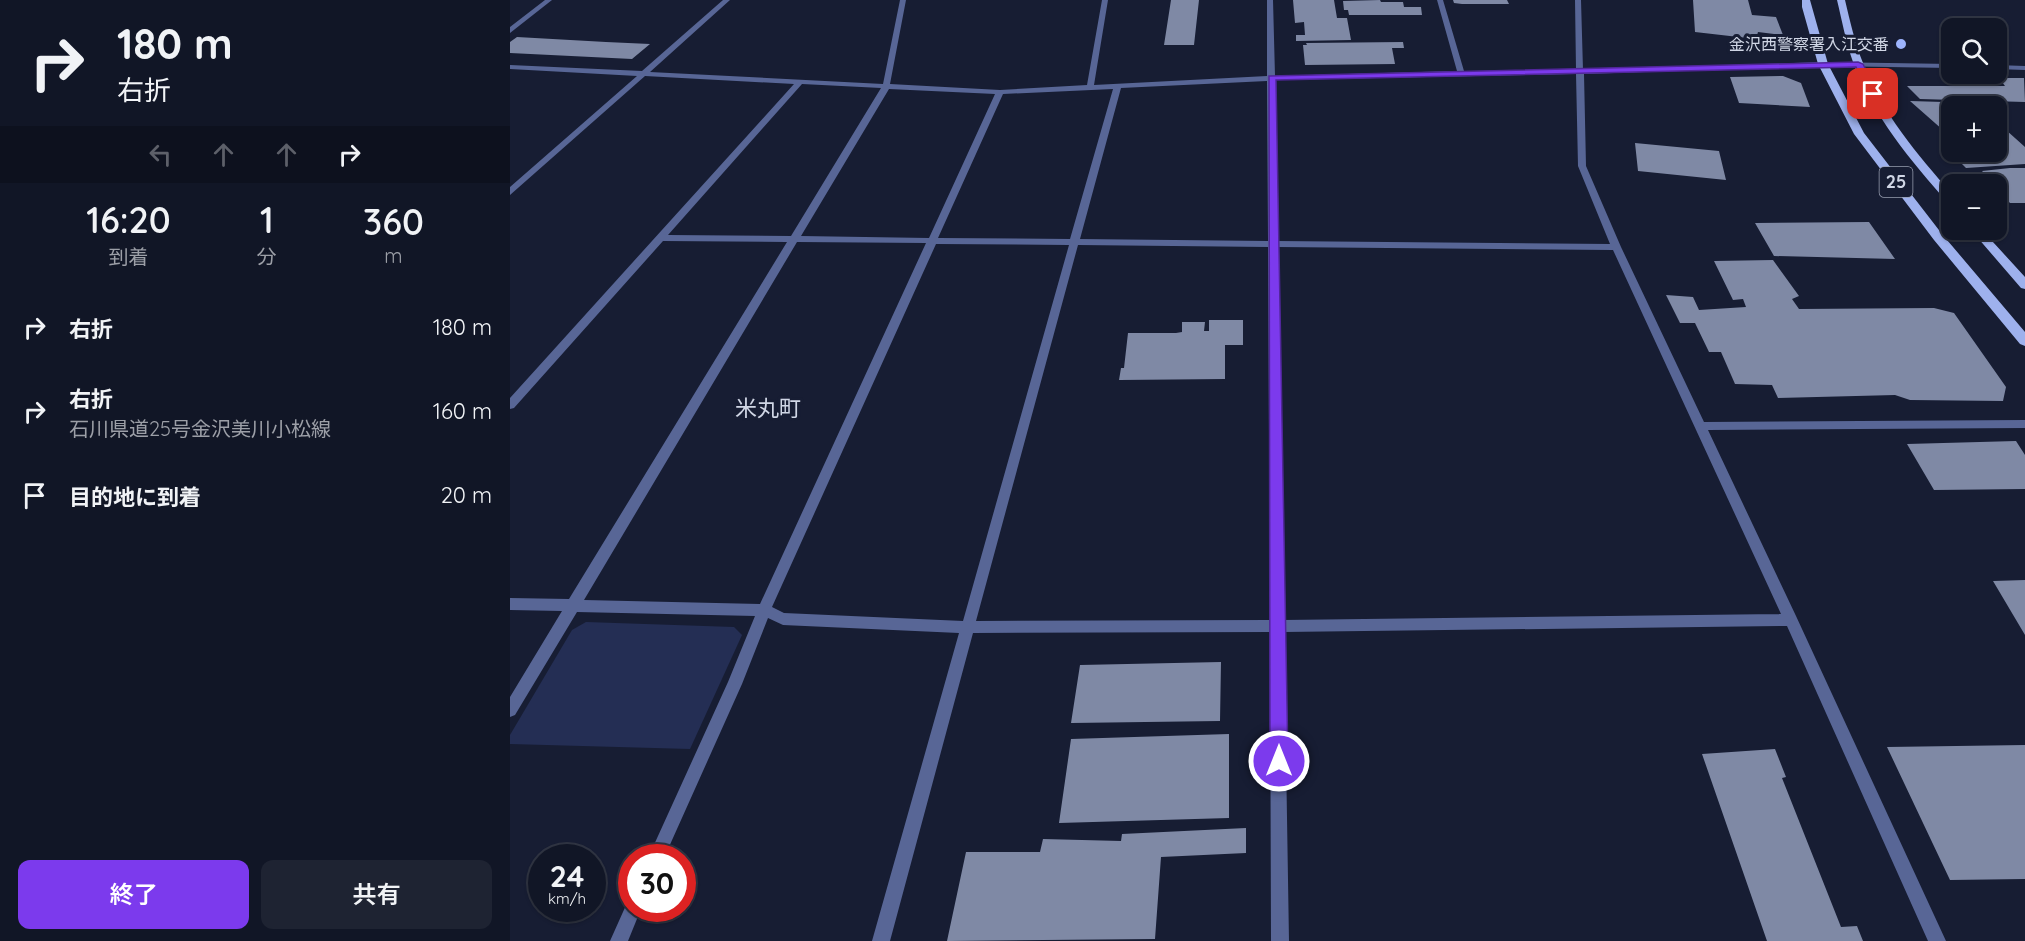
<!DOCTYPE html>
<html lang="ja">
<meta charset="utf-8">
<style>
:root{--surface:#111626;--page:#1e2332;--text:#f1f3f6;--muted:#9c9fa7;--line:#303543;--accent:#7c3aed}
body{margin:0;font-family:Quicksand,"Noto Sans JP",sans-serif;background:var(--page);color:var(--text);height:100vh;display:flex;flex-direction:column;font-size:22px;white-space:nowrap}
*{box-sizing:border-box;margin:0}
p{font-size:20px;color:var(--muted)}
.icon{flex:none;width:33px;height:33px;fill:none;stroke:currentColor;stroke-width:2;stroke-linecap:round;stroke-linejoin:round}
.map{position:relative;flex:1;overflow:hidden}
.details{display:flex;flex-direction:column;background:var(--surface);width:510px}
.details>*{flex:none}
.banner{background:#111626;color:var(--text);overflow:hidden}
.tools{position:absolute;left:1431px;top:18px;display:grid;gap:12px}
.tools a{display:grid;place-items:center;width:66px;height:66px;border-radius:12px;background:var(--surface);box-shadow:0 2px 4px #0004,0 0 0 2px var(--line);font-size:30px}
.speed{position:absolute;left:18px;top:844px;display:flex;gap:12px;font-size:30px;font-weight:700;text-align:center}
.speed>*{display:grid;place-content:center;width:78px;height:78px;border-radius:50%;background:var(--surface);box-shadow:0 2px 4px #0004,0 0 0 2px var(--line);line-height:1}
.speed small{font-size:15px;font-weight:400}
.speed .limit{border:9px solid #d22;background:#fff;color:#111}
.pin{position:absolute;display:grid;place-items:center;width:51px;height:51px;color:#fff;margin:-26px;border-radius:12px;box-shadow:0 3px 9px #0006}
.me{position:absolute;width:66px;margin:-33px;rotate:0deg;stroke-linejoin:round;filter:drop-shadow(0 0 4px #0008)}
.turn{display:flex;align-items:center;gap:21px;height:126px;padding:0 18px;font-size:27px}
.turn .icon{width:78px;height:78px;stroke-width:2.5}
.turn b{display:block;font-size:42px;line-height:51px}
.lanes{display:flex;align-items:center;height:57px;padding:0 18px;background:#0003;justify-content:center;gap:30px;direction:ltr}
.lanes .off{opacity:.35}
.eta{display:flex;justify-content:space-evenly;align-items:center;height:102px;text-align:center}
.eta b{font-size:36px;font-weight:600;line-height:42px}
.cta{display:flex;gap:12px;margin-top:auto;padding:12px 18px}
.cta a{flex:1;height:69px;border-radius:12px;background:var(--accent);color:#fff;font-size:24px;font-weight:600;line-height:69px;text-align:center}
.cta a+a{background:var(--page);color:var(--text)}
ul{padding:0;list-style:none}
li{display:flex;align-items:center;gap:18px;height:84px;padding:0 18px}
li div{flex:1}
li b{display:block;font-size:22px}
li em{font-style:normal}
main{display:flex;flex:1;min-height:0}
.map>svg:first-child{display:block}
</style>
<main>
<section class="details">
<div class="banner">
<div class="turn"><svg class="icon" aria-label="right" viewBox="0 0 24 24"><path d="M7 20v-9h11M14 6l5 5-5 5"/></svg><div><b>180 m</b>右折</div></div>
<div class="lanes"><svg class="icon off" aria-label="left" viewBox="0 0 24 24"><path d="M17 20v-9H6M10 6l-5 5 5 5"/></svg><svg class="icon off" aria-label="ahead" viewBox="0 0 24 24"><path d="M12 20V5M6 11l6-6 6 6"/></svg><svg class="icon off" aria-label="ahead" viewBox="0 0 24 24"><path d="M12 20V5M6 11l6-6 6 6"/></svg><svg class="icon" aria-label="right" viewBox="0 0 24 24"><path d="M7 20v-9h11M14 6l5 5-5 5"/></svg></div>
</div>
<div class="eta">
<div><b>16:20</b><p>到着</p></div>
<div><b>1</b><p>分</p></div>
<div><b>360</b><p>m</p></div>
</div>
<ul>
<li><svg class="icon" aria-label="right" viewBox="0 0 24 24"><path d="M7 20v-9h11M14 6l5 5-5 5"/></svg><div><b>右折</b></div><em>180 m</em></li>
<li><svg class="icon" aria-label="right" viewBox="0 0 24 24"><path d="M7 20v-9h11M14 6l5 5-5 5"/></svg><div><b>右折</b><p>石川県道25号金沢美川小松線</p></div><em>160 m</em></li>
<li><svg class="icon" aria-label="arrive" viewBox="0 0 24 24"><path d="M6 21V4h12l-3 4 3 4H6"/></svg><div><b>目的地に到着</b></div><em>20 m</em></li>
</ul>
<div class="cta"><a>終了</a><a>共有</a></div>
</section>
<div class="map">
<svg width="1515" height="941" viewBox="0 0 1515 941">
<rect width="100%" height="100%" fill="#171d33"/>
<path fill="#242e54" d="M76,622l148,5 8,8 -52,114 -180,-5v-9l62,-105z"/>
<path fill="#7f89a5" d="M661,0h28l-5,45h-30z
M783,0h41l3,18h10l4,22 -55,1v-6h9l-1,-13 -9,1z
M870,0l1,2h22l1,5h17l1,8h-73l-1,-5h-4l-1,-9z
M943,0h54l2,4h-47l-8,-1z
M1183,0h55l4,15 24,2 7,18 -25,-3 -2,7 -61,-7z
M7,37l89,5 44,2 -18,15 -122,-6v-11z
M893,42l1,6h-12l3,16 -90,1 -2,-20h4l-1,-2z
M1273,76l18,7 9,24 -71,-4 -9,-26z
M1489,78h25l1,24 -105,-3 -13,-13h98z
M1400,101l67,2 3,3h-28v32z
M1486,121l29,26v17l-59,4 -21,-21h7v5h44z
M1125,143l84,8 7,29 -88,-9z
M1500,168h15v35h-15l-14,-15v-4h-2l-12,-13z
M1359,222l26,37 -121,-3 -19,-33z
M1263,260l26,36 -7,3 7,10 135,-1 20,5 52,74 -3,14 -93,-1 -15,-5 -117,3 -6,-13 -37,-1 -14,-32h-12l-14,-29h-15l-14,-28 27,2 6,13 47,-3 -3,-8 -10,1 -19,-39z
M699,320h34v25h-18v34l-106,1 2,-12h3l4,-35h48l6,-1v-10h23l-1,9h5z
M1506,441l9,14v34l-91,1 -27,-46z
M1515,580v55l-32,-54z
M711,662l-1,59 -149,2 9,-58z
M719,734v84l-170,5 12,-84z
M1515,745v134l-75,1 -63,-133z
M1265,749l11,28 -4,1 59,149 16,-1 6,15h-96l-65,-187z
M736,828v25l-85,4 -6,82 -208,2 19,-89h74l3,-13 78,2 1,-7z"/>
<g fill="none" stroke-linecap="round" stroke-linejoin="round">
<path fill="#586696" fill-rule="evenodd" d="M35,0h7l-42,33v-6z
M213,0h7l-80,72 233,12 17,-84h6l-16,84 110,6 87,-5 15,-85h6l-14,85 173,-9v-76h6l2,76 182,-5 -20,-71h6l21,71 112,-1 -1,-70h6l2,70 240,-8 129,2v4l-129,-2 -239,8 2,92 35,81 83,175 321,-2v8l-317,2 88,186 150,325h-18l-141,-315 -503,6 5,309h-18l-1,-309 -297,1 -83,308h-18l87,-308 -176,-8 -15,-7 -26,66 -78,174h-16l80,-176 27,-66 -178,-4 -62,103 -5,2v-20l52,-86 -52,-1v-12l59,1 218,-357 -124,-1 -149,167 -4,1v-11l284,-314 -149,-8 -135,119v-8l127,-111 -127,-7v-4l132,6zM1066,74l2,92 32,78 -333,-3 -2,-161zM757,81l1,160 -188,-2 41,-151zM292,84l79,4 -90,148 -123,-1zM379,89l106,5 -66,144 -128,-2zM603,89l-43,150 -132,-1 65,-144zM287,242l129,1 -166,361 -176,-4zM426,244l133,1 -106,376 -179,-8 -12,-6zM568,245l190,2 2,373 -294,1zM767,247l336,3 168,364 -498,6z
M1486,65l29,1v4l-29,-1z
M122,901v8h9l-13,32h-18l17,-38z"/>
<path fill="#9eb1ed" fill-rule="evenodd" d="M1292,0h8l18,64 36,69 78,101 83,98v14l-5,-2 -86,-104 -80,-106 -36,-70 -16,-57z
M1327,0h8c5,21 10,43 18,63 19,50 54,91 89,131v10l-4,-1c-37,-42 -75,-87 -95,-141 -7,-20 -11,-41 -16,-62z
M1461,230h11l43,47v12l-4,-1z"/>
</g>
<path fill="#7c3aed" stroke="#51269a" stroke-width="1.5" d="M1348,62l5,2 15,30 -2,2h-6l-14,-29 -580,13 12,681 -3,6 -6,3 -6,-3 -3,-6 -1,-685z"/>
<circle fill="#9db4fd" stroke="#171d33" stroke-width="2" cx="1391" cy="44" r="6"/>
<g text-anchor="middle" stroke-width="6" stroke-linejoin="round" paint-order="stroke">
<g font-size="16" fill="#d0d6e5" stroke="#171d33" text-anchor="end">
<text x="1379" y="50">金沢西警察署入江交番</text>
</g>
<rect fill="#171d33" stroke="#989eb0" stroke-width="1.5" x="1369.5" y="167" width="33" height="30" rx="4.5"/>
<g font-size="18" font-weight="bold" fill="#d0d6e5">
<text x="1386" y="188">25</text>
</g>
<g font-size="22" fill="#d0d6e5" stroke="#171d33">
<text x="258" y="416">米丸町</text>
</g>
</g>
</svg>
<div class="tools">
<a><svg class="icon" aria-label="search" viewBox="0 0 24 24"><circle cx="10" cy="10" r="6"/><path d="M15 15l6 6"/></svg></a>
<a>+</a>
<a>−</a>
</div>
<div class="speed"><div>24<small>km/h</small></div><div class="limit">30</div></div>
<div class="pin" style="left:1363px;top:94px;background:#d93025"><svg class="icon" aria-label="arrive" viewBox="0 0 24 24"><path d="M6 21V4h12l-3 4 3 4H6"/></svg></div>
<svg class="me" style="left:769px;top:761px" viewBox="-20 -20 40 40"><circle r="17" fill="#7c3aed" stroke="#fff" stroke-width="3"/><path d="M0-11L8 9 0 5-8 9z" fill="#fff"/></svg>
</div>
</main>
